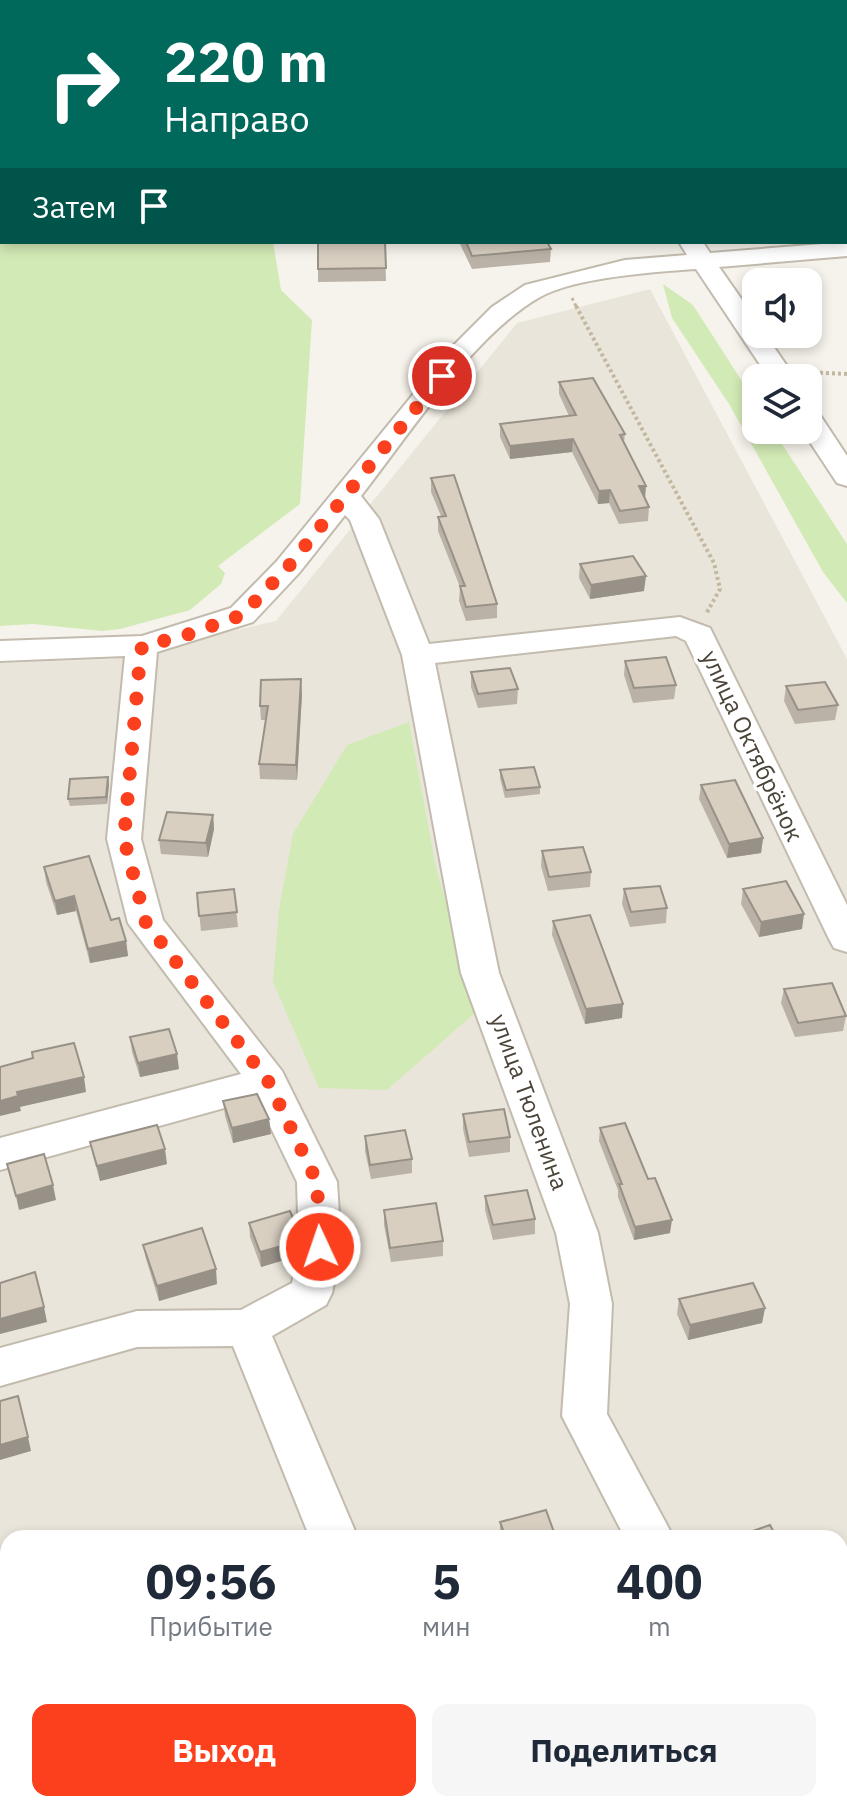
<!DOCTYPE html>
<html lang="ru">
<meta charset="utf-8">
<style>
:root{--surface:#fff;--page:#f6f6f7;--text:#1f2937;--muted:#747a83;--accent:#fc3f1d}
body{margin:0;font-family:"IBM Plex Sans",sans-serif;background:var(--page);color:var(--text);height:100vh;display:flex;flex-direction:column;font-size:30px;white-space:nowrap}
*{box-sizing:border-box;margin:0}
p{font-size:26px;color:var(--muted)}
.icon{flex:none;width:44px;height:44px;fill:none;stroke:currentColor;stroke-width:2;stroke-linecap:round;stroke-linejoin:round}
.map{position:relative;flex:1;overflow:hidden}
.drawer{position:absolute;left:0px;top:1530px;width:848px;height:282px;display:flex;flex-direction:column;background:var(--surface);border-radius:24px 24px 0 0;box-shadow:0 4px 12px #0003}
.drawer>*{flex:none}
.banner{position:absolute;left:0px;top:0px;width:848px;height:244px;box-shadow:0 4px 12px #0003;background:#00695c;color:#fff;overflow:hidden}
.controls{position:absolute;left:742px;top:268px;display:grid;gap:16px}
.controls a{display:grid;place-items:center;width:80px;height:80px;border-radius:16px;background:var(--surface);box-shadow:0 4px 12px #0003;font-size:40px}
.pin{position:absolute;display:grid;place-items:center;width:68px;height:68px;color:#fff;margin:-34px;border:4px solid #fff;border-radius:50%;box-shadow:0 2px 8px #0007}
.me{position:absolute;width:88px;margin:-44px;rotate:357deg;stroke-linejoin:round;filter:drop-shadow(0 0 6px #0008)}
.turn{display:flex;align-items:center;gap:28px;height:168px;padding:0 32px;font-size:36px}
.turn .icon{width:104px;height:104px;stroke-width:2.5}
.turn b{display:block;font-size:56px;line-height:68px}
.then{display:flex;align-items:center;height:76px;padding:0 32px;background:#0003;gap:16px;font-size:30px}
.eta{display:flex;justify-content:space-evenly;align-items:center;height:136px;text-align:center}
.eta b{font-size:48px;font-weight:700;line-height:56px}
.primary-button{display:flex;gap:16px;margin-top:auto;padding:16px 32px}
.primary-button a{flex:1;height:92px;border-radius:16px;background:var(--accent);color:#fff;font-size:32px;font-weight:700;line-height:92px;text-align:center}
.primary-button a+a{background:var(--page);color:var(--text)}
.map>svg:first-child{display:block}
</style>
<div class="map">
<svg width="847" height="1811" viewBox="0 0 847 1811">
<rect width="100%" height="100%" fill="#f6f3ec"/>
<path fill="#eae5da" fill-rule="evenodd" d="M650,289l197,370v1152h-847v-1148l111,-4 165,-38 241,-298zM8,1538h832v266h-832z"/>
<path fill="#d2eab5" d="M0,0h292l-290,2v240h271l8,48 31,30 -12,184 -82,62 7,7 -4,11 -31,26 -70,19 -18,2 -69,-7 -33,2z
M663,284l30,21 63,98v27h17l74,114v59l-24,-31 -94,-168 -57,-86z
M409,722l27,146 41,143 -90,79 -68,-2 -46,-106 6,-73 14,-75 54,-89z"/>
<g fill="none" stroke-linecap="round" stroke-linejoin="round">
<defs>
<path id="minor" d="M518,0h20l1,2h-20z
M679,242h24l7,11 137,-11v14l-128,11 37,53v14h9l30,44h-26l-73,-109c-41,3 -120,8 -156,28 -67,38 -131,138 -179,199l18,23 50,125 251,-27 30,11 137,277v47l-13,-4 -5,-9 -143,-298 -10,-5 -241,27 64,310 99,260 14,71 -5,110 67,124h-49l-63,-122 8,-112 -14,-71 -95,-260 -59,-318 -52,-135 -5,-5 -46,58 -46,49 -96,30 -16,187 22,81 119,151 55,111 4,65 -9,46 -6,12 -54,31 86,202h-48l-77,-192 -96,1 -137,39v-38l137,-37 104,-1 51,-27 7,-36 -2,-65 -40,-83 -257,71v-32l241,-64 -113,-151 -21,-84 18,-183 -125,5v-20l142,-5 89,-28 46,-47 174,-213 41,-41 33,-22 100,-25 62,-5z
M808,410l10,2 29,44v30l-10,-3 -35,-53h6z
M8,1665v48l-8,3v-48z
M406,1804h52l3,7h-52z
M755,1804h52l3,7h-52z"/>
</defs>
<use href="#minor" stroke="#c2bbae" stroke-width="4"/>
<path stroke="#c4b79f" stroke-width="3" stroke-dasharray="3 3" stroke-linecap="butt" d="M572,298l5,10"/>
<path stroke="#c4b79f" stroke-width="4" stroke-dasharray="3 3" stroke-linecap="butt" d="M576,306l138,257 6,26 -14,25
M802,372l45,2"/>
<use href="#minor" fill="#fff" fill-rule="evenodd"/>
</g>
<path fill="#bab2a6" d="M385,242l1,39 -68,1v-13z
M459,242h88l4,7 -1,13 -78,7z
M559,382l66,52 -1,8 25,65 -1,14 -29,3 -10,-21 -11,1 -26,-52 -62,7 -10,-22v-13l69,-8 -10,-22z
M431,478l66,126v14l-31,3 -7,-20 1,-14 -22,-56v-14l3,-1 -10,-24z
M580,564l64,27 -54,8 -11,-21z
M625,661l51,24 -2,14 -41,4 -9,-28z
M471,672l47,17 -1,15 -39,4 -7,-21z
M786,686l52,19 -3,15 -40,4 -11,-23z
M302,694l-5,86 -37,-1 -1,-15 7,-44h-5l-1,-14z
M500,770l40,17v7l-35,4 -5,-20z
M109,784l-2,20 -37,2 -2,-7z
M701,785l62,53 -2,15 -34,5 -28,-59z
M213,815l1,14 -6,28 -47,-3 -2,-14z
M542,851l49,21 -1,15 -42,4 -7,-25z
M44,867l67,53 15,21 2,15 -38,7 -14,-52 -19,4 -11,-33z
M234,889l4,38 -37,4 -4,-38z
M624,889l43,19 -1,15 -36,4 -8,-23z
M743,889l59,40 -43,8 -18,-33z
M553,921l69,97 -37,6 -33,-89z
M784,989l62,27 -3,15 -48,6 -14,-34z
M130,1037l49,32 -39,8 -8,-25z
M223,1101l46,18 2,15 -38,9 -8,-27z
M463,1114l47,23v15l-41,5 -6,-28z
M600,1128l70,105 -36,7 -16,-43v-7l-19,-49z
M365,1136l47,23v14l-41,6 -6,-28z
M90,1142l77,22 -67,17 -7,-25z
M485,1196l50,23v15l-42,6 -8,-30z
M384,1210l59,31v15l-52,6 -7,-37z
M249,1223l47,14 -2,20 -33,10 -11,-30z
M143,1245l74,39 -58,17 -13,-42z
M679,1299l86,9 -3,15 -74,17 -11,-26z
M500,1522l56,16h-56z
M847,1737v62l-7,-11v-47z
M594,1804h64l2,7h-64z"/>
<path fill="#979187" d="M573,439l-1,13 -62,7v-13z
M639,486h7l-1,13z
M610,490l-1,13 -11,1 1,-13z
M646,576l-2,15 -54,8 1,-14z
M301,679l1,15 -5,86 -1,-15z
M108,777l1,7 -2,20 -1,-7z
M213,815l1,14 -6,28 -2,-14z
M763,838l-2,15 -34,5 2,-14z
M74,896l2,15 -19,4 -2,-14z
M804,914l-2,15 -43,8 2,-15z
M126,941l2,15 -38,7 -2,-14z
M623,1004l-1,14 -37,6 1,-15z
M177,1054l2,15 -39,8 -2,-14z
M84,1077l2,15 -66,15 1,4 -21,5v-15l17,-9z
M269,1119l2,15 -38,9 -1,-15z
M165,1149l2,15 -67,17 -3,-15z
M53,1185l3,15 -37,10 -3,-14z
M672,1220l-2,13 -36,7 1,-13z
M295,1223l1,14 -2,20 -33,10 -1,-15z
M216,1269l1,15 -58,17 -2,-15z
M44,1307l3,15 -47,12v-15z
M765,1308l-3,15 -74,17 2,-15z
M28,1437l3,14 -31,9v-15z
M8,1604v14l-8,3v-15z
M846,1682l-4,13 -2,1v-11z
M0,1771l7,31 -7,2z"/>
<path fill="#d8cfc1" stroke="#979187" stroke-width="2" d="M327,0h42v2h-42z
M318,242h67l1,26 -68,1z
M466,242h81l4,7 -79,7z
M593,378l32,56 -5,1 26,51h-7l10,21 -29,4 -10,-21 -11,1 -26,-52 -63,7 -10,-22 76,-9 -17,-33z
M454,475l43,129 -31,3 -6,-21h5l-27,-69 8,-1 -15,-38z
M633,556l13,20 -55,9 -11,-21z
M666,657l10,28 -42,3 -9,-27z
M510,668l8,21 -40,5 -7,-22z
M301,679l-5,86 -37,-1 9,-58h-8l1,-26z
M825,682l13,23 -40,5 -12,-24z
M534,767l6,20 -34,3 -6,-20z
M108,777l-2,20 -38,2 2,-20z
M735,780l28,58 -34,6 -28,-59z
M167,812l46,3 -7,28 -47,-3z
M583,847l8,25 -42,5 -7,-26z
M89,856l22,64 8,-2 7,23 -38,8 -14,-53 -19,5 -11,-34z
M786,881l18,33 -43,8 -18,-33z
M660,886l7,22 -36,4 -7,-23z
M234,889l3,23 -38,4 -2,-23z
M590,915l33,89 -37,5 -33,-88z
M832,983l14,33 -48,7 -14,-34z
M169,1029l8,25 -39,9 -8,-26z
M74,1043l10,34 -67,15 1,4 -18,5v-34l33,-9 -1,-6z
M257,1094l12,25 -37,9 -9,-27z
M504,1109l6,28 -41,5 -6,-28z
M625,1123l23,56 7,-1 17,42 -37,7 -16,-43h3l-22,-56z
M157,1125l8,24 -68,17 -7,-24z
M405,1130l7,29 -42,6 -5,-29z
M44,1154l9,31 -37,11 -9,-32z
M527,1190l8,29 -42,6 -8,-29z
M436,1203l7,38 -53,7 -6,-38z
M290,1211l5,12 -2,20 -33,9 -11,-29z
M202,1228l14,41 -59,17 -14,-41z
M35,1272l9,35 -44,12v-36z
M753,1283l12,25 -75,17 -11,-26z
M18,1396l10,41 -28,8v-44z
M546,1510l10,28h-50l-6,-16z
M770,1525l7,13h-44z
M8,1562v42l-8,2v-41z
M840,1673l6,9 -6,3z
M847,1737v43l-7,-11v-28z
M128,1804h51l2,7h-51z
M599,1804h59l2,7h-59z"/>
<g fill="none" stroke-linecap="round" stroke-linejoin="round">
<path stroke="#fc3f1d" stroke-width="14" stroke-dasharray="0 25.2" d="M320,1247l-3,-65 -49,-101 -122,-158 -22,-84 15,-170 3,-23 42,-10 58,-21 46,-48 154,-191"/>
</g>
<g text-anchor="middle" stroke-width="7" stroke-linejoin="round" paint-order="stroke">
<g font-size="24" fill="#4b4439" stroke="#fff">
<text transform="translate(752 746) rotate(65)" y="8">улица Октябрёнок</text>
<text transform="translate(529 1102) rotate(70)" y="8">улица Тюленина</text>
</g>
</g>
</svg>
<div class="controls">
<a><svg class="icon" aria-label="sound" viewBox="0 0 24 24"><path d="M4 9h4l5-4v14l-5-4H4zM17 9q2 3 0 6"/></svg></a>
<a><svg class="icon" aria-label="layers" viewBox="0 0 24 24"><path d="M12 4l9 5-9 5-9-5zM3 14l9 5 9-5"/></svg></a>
</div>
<div class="pin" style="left:442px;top:376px;background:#d93025"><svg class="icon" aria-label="arrive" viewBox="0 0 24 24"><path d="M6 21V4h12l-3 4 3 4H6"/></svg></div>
<svg class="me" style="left:320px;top:1247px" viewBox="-20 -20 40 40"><circle r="17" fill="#fc3f1d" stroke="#fff" stroke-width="3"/><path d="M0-11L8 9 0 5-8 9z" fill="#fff"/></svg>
<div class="banner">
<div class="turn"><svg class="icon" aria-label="right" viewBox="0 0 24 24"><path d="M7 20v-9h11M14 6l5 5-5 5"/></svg><div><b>220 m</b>Направо</div></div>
<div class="then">Затем<svg class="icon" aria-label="arrive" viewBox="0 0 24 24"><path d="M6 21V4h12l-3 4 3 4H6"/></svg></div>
</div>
<section class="drawer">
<div class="eta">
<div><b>09:56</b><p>Прибытие</p></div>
<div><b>5</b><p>мин</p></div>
<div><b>400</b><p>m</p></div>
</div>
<div class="primary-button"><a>Выход</a><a>Поделиться</a></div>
</section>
</div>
